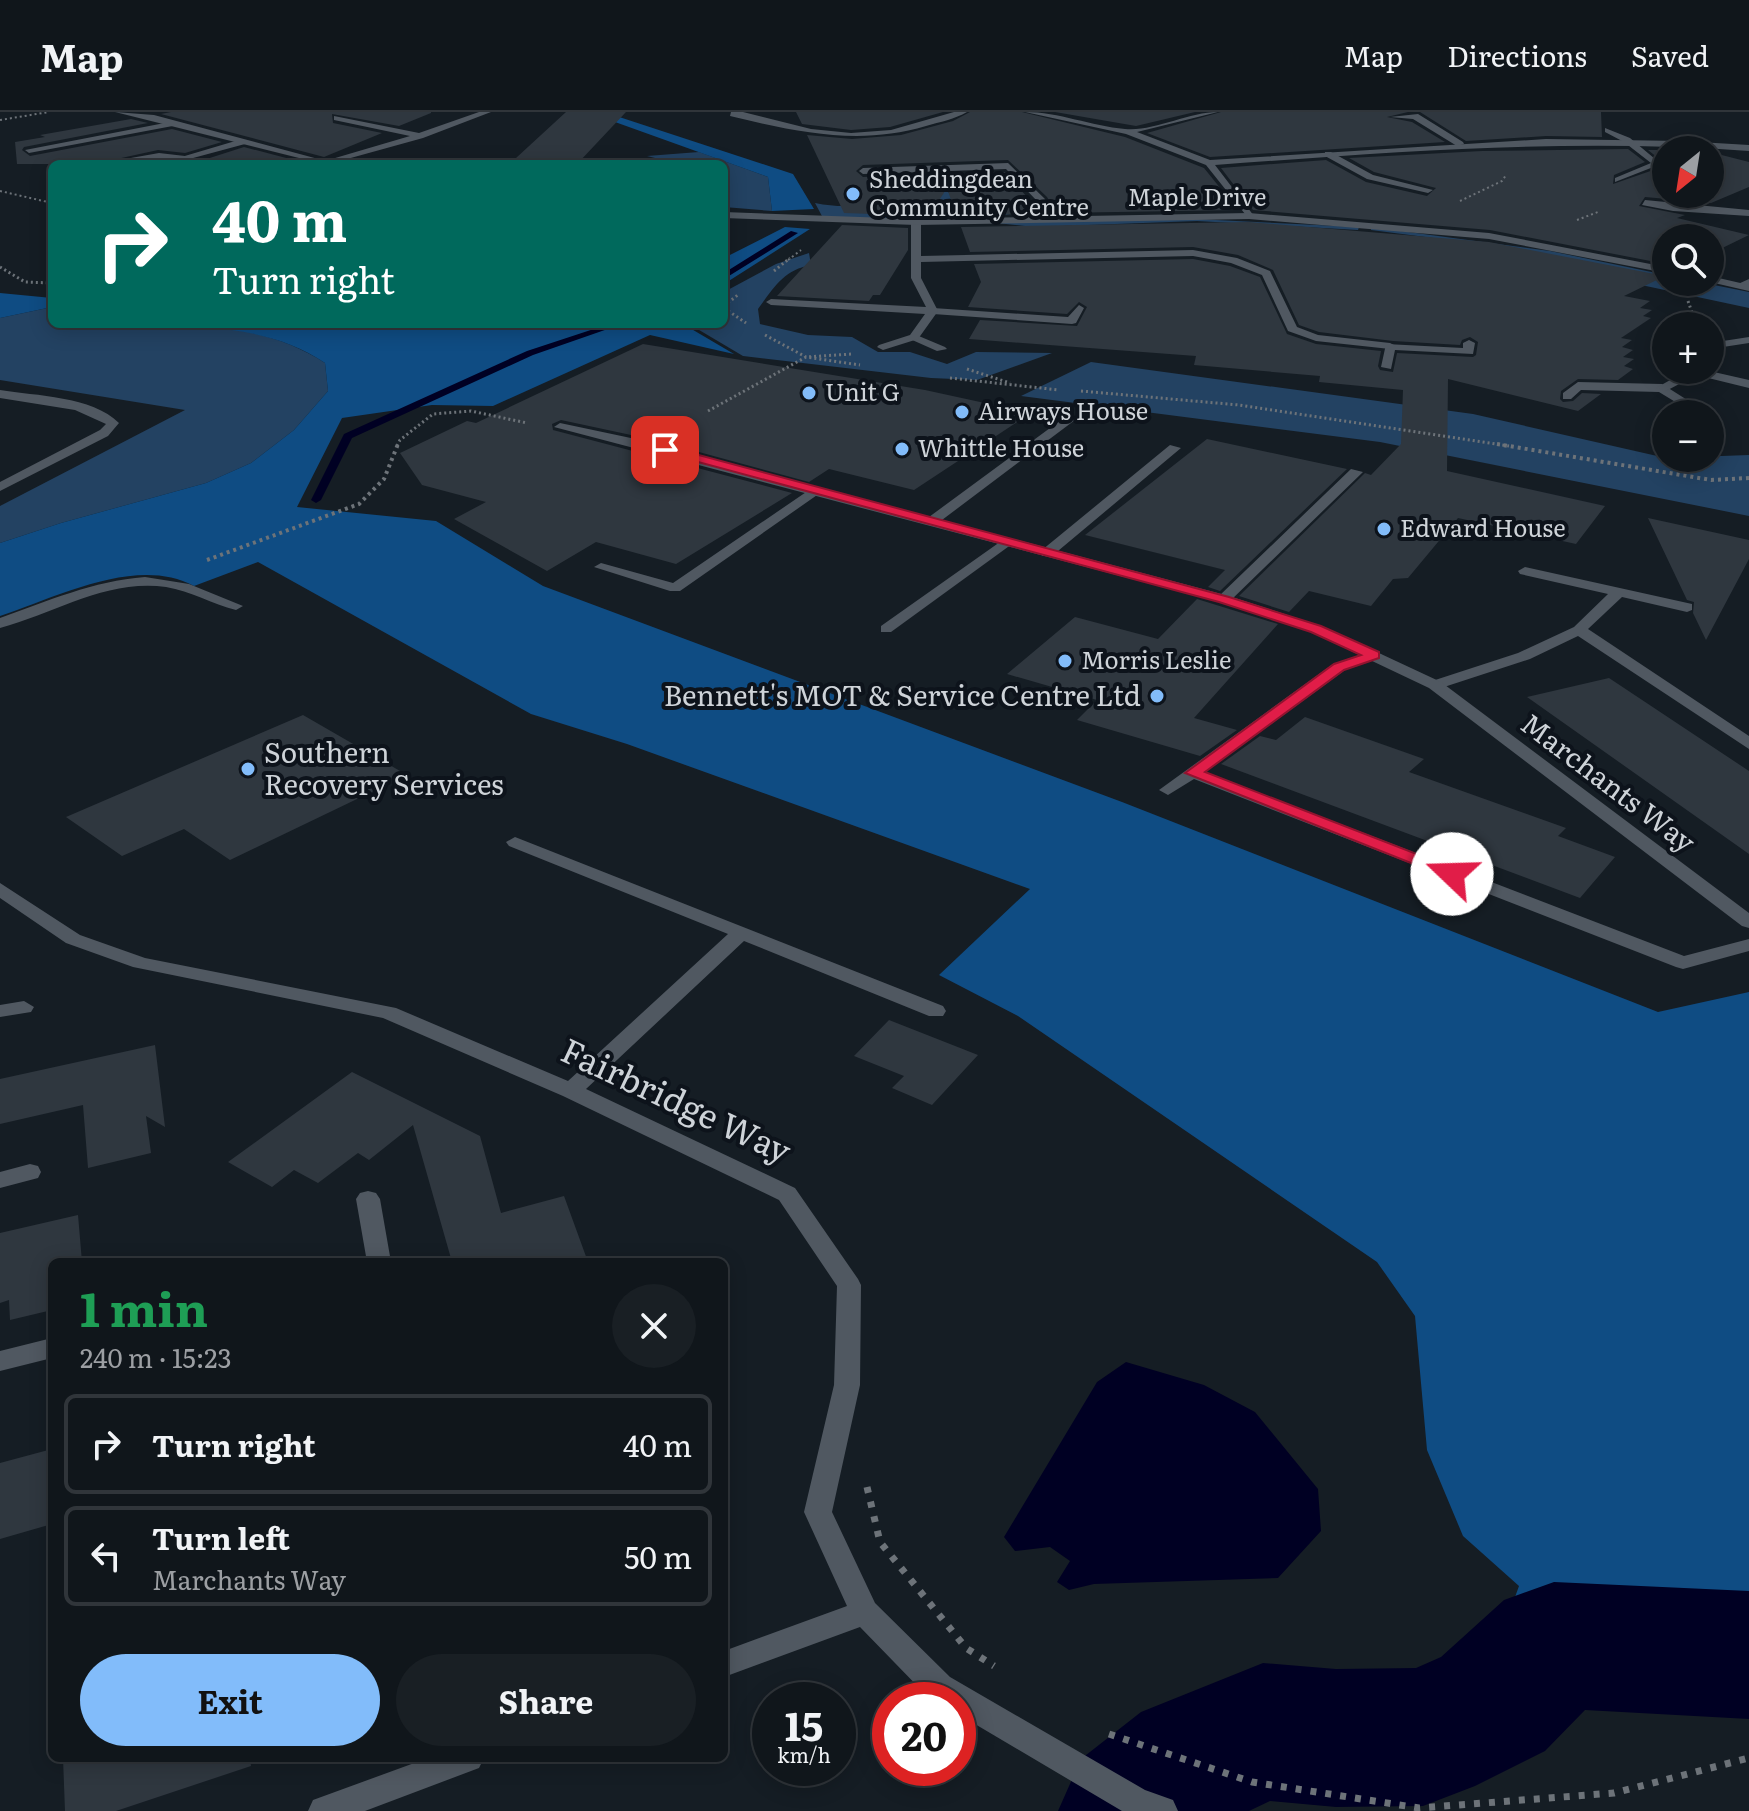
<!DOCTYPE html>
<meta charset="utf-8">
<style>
:root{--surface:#10161b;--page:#191f24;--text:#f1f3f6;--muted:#9c9fa3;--line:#30353a;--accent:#82bcfa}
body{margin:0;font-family:Literata,serif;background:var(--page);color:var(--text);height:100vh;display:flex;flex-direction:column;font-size:30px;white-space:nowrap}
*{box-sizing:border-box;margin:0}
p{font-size:26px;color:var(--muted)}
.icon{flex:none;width:44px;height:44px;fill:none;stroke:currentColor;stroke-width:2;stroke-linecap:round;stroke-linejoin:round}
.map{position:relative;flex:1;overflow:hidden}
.side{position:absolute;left:48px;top:1146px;width:680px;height:504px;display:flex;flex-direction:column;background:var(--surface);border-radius:12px;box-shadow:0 4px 20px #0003,0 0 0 2px var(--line)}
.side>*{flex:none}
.top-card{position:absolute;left:48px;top:48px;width:680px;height:168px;border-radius:12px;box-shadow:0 4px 20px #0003,0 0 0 2px var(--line);background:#00695c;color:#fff;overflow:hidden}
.needle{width:52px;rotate:210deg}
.tools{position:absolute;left:1652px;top:24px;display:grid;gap:16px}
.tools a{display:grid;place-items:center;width:72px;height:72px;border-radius:50%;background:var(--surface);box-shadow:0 4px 20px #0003,0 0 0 2px var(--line);font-size:40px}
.speed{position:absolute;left:752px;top:1570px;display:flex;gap:16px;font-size:40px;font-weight:700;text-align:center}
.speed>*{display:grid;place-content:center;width:104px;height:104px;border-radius:50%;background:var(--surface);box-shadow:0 4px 20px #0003,0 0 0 2px var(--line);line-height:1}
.speed small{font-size:20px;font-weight:400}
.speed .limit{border:12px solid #d22;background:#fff;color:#111}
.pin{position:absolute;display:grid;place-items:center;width:68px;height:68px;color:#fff;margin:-34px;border-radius:16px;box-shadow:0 4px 12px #0006}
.me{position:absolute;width:88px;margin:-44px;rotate:291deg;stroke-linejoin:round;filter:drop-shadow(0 0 6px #0008)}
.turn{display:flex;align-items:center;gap:28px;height:168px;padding:0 32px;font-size:36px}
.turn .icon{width:104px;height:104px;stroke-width:2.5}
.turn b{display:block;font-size:56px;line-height:68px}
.round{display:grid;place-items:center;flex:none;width:84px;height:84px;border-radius:42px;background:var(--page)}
.summary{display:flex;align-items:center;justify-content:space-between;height:136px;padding:0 32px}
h1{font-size:48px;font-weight:700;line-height:60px;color:#1e9e55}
.primary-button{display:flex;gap:16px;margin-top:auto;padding:16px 32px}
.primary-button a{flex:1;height:92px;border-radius:48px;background:var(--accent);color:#111;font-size:32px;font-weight:700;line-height:92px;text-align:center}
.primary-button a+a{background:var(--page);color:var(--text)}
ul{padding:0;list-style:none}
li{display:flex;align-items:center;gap:24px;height:100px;margin:0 16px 12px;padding:0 16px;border:4px solid var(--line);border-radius:12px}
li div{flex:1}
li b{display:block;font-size:30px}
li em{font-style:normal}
header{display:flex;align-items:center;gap:48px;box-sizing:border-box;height:112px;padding:0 40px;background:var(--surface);border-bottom:2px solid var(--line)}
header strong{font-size:38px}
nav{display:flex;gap:44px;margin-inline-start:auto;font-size:28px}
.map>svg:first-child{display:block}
</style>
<header>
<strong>Map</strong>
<nav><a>Map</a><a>Directions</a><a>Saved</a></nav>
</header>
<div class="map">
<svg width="1749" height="1699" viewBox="0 0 1749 1699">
<rect width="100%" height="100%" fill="#151d24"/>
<path fill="#234262" d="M699,40l69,25 4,34 -48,-4v-43h-67l-2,-6 -8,-2z
M947,78l10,15 75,-3 4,5 -1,3c-70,14 -141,9 -212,8l-8,-15c54,11 81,-11 132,-13z
M1196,107l163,8 -1,3 -161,-9 -163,6 -38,-4z
M1371,115l179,24 116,24v7h33l50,10v16l-164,-35 -74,-25 -140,-18z
M809,141l2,12c-27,5 -37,22 -53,44l2,15 48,11 44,2 26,15h32l37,12 29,-12 76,1 -75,27 -46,-2 -188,-22 -54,-32h35v-32l52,-28z
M52,195v17c89,0 196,-12 273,39l3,28 -34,39 -43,33 -45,20 -145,40 -61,20v-37l185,-96 -185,-30v-62z
M1091,250l382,52 193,44 83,-3v61l-369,-74 -359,-46z"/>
<path fill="#0f4c83" d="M604,0l189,62 21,35 -42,2 -4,-34 -153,-55z
M785,115l25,2 -86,55v-26z
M0,181l52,5v9l-52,11z
M151,212h532l51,30 -84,-19 -157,71 -61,-1 -90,13 -45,89 139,14 107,65 579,216 536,210 91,-20v636l-243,-6 13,-36 -56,-50 -36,-86 -12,-134 -38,-54 -359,-246 -79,-41 91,-86 -403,-145 -96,-30 -273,-152 -64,24c-57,-31 -137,11 -194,30v-73l61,-20 145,-40 45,-20 43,-33 34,-39 -3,-28c-51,-35 -114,-36 -174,-39z"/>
<path fill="#000023" d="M1126,1250l78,23 51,27 63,77 3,42 -43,47 -184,6 -25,6 -12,-8 13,-21 -20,-14 -35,4 -11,-14 93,-155z"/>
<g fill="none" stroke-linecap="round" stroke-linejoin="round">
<path fill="#000023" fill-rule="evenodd" d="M791,119l7,2 -74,46v-6z
M609,212h13l-89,31 -181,83 -31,62 -5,3 -5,-3 33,-66 183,-83z"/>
<path fill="#000023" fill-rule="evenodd" d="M1554,1470l195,9v128l-164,-9 -40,41 -70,35 -52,20 -87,1 -66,-6 -21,10h-191l23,-52 60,-47 122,-49 73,6 80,-1 25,-11 63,-57z"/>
</g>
<path fill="#2f373f" d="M171,0h260v1l-32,13 -67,-12 1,9 49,10 -58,24 -163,-43z
M566,0h60l-47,50 -63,-4z
M796,0h147l-53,15 -39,3 -49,-6z
M970,0h52l103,25 79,31 34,42 -182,3 -9,-16 -39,-37 -145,5 -7,6 7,6 142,-5 37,42 -86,1 -9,-27 -18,28 -85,-3 -37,-78 45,4 49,-4 52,-14z
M1055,0h140l-59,14z
M1221,0h187l-21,5 25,5 33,20 -235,15 -63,-24z
M1420,0h181l1,25 -56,-1 -80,5z
M131,7l17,4 -124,24 -2,3 8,6 142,-27 50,13 -37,11 -27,-3 -64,14h-77l-2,-22 30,-5 -5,-2z
M244,35l65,17h-118z
M1628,37l17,13 -31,13 -1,9 49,-17 1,-5 -15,-12h19l-1,44h44v-42l39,10v25l-38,16 -66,-6 -6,9 46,9 -8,3 72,17 -39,19v-16h-44v26l-176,-34 -237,-20 -32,-42 105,-8 40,22 61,14 9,-8 -62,-16 -25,-14 133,-7z
M1249,110l240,20 176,34 -41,20 26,5 -10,7 12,2 -9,6 8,2 -30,20 11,2 -10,7 11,3 -10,7 11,2 -10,7 9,3 -15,11 -40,-1 -17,12 -1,8 3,3 10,-1 9,-8 19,1 -23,17 -130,-32 -1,92 158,35 -29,38 -118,-26 -50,60 -15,1 -22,27 -62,-15 -20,21 -50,-16 126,-123 6,2 30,-31 2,-54 -84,-8 1,-6 -126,-11 2,-9 -227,-17 11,-19 97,6 10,-19 -8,-5 -12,12 -99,-7 13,-25 -7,-18 219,-5 37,7 30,11 27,57 29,10 65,7 -3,15 2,4 13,2 4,-19 76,4 3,-2 2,-13 -8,-5 -8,3 -2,5 -67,-4 -74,-9 -20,-7 -26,-55 -35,-15 -45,-8 -223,5 -9,-25z
M842,113l66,3v22l-28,45h-7l-4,6 -92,-5z
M643,232l282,46 106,23 -117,77 -85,-21 -20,13 -143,-39 21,-12 1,-11 -5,-2 -38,20 -84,-18 -9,4 1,6 239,63 -116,71 -80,-22 -49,29 -93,-52 32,-17 -64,-17 -22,-32 67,-32 9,2z
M1207,327l140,30 -127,122 -12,-4 17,-17 -140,-35z
M1648,406l101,22v19l-43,81 -13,-27 1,-11 -7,-2z
M1197,487l81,25 -84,94 43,12 -37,26 -123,-36 20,-20 -90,-26 68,-57 83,22z
M1609,566l140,93v83l-222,-157z
M303,603l104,60 -177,85 -46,-31 -62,27 -56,-39z
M1305,605l119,42 -15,13 157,56 -8,8 57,21 -35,41 -359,-134 39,-28 16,4z
M889,908l89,35 -46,50 -40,-17 12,-12 -50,-20z
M155,933l10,82 -19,-11 5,37 -63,15 -5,-63 -83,19v-45z
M352,960l128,64 21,77 63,-17 24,66h-136l-39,-137 -44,35 -11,-7 -40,30 -24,-13 -22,17 -44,-25z
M78,1103l4,47h-30v48l-42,10 -1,-20 -9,3v-70z
M52,1337v75l-52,15v-76z
M63,1646h187l1,8 -135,45h-51z"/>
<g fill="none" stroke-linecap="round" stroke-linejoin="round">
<path stroke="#6d7379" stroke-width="2" stroke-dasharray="2 3" stroke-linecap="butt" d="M0,8l49,-8
M0,79l52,12
M1460,89l42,-20 4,-6
M1577,108l21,-8
M788,148l13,-10"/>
<path stroke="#6d7379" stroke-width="3" stroke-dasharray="2 3" stroke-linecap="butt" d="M0,155l25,15 27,1
M774,159l16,-13
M1688,189l7,20
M724,194l15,-12
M724,196l22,15
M765,223l41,22 54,8
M967,257l43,14
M950,266l109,12
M1081,279l158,14 270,41
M708,299l98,-54 46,-3
M397,334l3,-6 33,-26 38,-3 56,12"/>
<path stroke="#6d7379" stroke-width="4" stroke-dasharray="3 4" stroke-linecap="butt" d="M1497,332l214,36 38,-2
M207,448l152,-56 25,-25 14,-35"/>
<path stroke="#6d7379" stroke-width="7" stroke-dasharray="6 9" stroke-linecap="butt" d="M867,1375l13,55 86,106 28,18
M1109,1622l143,48 167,26 195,-15 135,-35"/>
<path fill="#505861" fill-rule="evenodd" d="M1418,2l45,28 1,2 -7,2 -44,-27 -23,-2z
M1605,16l25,10 31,26 -46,18v-4l36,-15 -27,-21 -19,-10z
M1325,40h6l42,23 60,15 -5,3 -61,-14 -42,-23z
M159,41l26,3 3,8 -29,-5 -62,5z
M1008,51l37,36 11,22h-6l-12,-19 -32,-33 -143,5 -4,-3 4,-3z
M1645,88l104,10v6l-76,-5 -31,-6z
M1079,193l5,3 -8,15 -4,1 -139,-10 -5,-3 5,-3 135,9z
M914,222l31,13 2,2 -10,2 -27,-12 -2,-2z
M1749,225v6l-39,6v-6z
M1469,228l6,3 -2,11 -78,-4 -4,19 -10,-2 5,-23 77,4v-5z
M1578,270l84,2 30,19 -10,3 -23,-14 -78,-2 -10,9h-8v-6z
M0,278c36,6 92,6 119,33l-11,13 -108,55v-9l100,-52 6,-6 -31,-14 -75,-12z
M1170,333l11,3 -129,108h-10v-6z
M1351,357l12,3 -134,130h-10v-6z
M815,374l7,4 -2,3 -140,98h-10l-76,-24 7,-4 72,20z
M1007,425l7,4 -2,3 -121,88h-10v-6z
M1525,455l167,37v6l-5,2 -65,-15 -34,32 161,107v13l-171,-113 -48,23 -89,29h-12v-6l89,-29 56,-26 34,-33 -88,-20 -2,-3z
M145,465l44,7 54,22 -7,4c-24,-6 -45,-19 -70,-23 -60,-8 -110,26 -166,41v-10c48,-17 93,-37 145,-41z
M1374,538l8,5 -2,3 -35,12 -140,102 479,184 65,-17v12l-66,18 -7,-2 -482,-188 -26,16 -9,-5 174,-126z
M24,889l10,6 -3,5 -31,5v-12z
M30,1052l8,2 3,6 -3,6 -38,10v-16z"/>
<path fill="#505861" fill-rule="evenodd" d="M479,0h12l-68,26 -94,26 -4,-3 85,-25 -76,-16v-4l85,17z
M731,0h12l68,17 40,4 40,-3 63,-18h13c-12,7 -27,10 -41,14 -67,20 -129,6 -196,-10z
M1025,0c34,0 66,14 100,17 28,3 63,-17 93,-17l-81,20 73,28 336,-21 136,2 67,4v6c-179,-13 -356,1 -534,14l39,51 -5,3 -43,-54 -80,-31z
M175,9l3,4 -149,28 -4,-3z
M242,27l3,5 -63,17 -4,-3z
M916,107l5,3v34l272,-6 44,8 33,13 27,56 21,8 72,8 6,3 -6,3 -74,-8 -28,-10 -26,-56 -31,-12 -38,-7 -272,6v16l17,33 -20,28 -35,11 -6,-3 2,-2 31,-10 15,-21 -154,-9 -5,-3 5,-3 155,8 -15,-29v-56z
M1749,167v7l-11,2v-4z
M1688,258h17l44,10v8l-53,-13 -30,16 -10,-3z
M1065,305l10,3 -133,100 287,76 92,30 120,56 308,231v15l-7,-2 -313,-238 -118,-56 -92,-30 -665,-175 6,-4 85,18 37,-20 4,1v6l-28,16 271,73z
M515,725l428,169 3,5 -3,5h-14l-185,-75 -158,148 209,99 63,91 3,6 -1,100 -28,127 43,91 75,74 195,113 28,10 5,11h-56l-164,-97v-14h-24l-6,-3 -68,-70 -136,50v-26l123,-45 -43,-94 30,-127 3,-99 -58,-86 -216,-104 -180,-78 -250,-51 -67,-24 -66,-45v-15l80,52 65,23 251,50 172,73 160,-147 -219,-88 -3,-4z
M368,1079l8,2 4,6 11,63h-24l-11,-63 4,-6z
M52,1226v20l-52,13v-20z
M428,1646h56l-5,10 -114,43h-57l5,-11z"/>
<path fill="#505861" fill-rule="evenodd" d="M115,0l39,3 183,49h-14z
M724,100l192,7 333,-6 240,20 177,34v6l-177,-34 -240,-20 -333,6 -192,-7z
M1710,164l39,9v6l-39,-9z"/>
</g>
<path fill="#e11d48" stroke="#92132f" stroke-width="2" d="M665,334l564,151 92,29 58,26v6l-35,12 -139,102 253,98 3,4 -3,3h-12l-261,-104 149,-109 27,-9 -50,-23 -92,-30 -558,-150 -2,-2z"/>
<g fill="#82bcfa" stroke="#0d131b" stroke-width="3">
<circle cx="853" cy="82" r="8"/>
<circle cx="809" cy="281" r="8"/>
<circle cx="962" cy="300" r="8"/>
<circle cx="902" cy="337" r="8"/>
<circle cx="1384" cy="417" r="8"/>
<circle cx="1065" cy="549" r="8"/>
<circle cx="1157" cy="584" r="8"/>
<circle cx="248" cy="657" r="8"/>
</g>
<g text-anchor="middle" stroke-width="8" stroke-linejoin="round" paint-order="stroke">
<g font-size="24" fill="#ced3d8" stroke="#0d131b" text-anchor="start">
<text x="869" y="76">Sheddingdean<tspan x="869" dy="28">Community Centre</tspan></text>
<text x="825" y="289">Unit G</text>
<text x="978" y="308">Airways House</text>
<text x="918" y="345">Whittle House</text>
<text x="1400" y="425">Edward House</text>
<text x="1081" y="557">Morris Leslie</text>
</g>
<g font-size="24" fill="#ced3d8" stroke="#0d131b">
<text x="1197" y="94">Maple Drive</text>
</g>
<g font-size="28" fill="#ced3d8" stroke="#0d131b" text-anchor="end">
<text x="1141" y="594">Bennett's MOT &amp; Service Centre Ltd</text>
<text x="264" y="651" text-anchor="start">Southern<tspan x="264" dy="32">Recovery Services</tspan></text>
</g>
<g font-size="28" fill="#ced3d8" stroke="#0d131b">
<text transform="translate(1608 671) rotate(37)" y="10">Marchants Way</text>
</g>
<g font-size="34" fill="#ced3d8" stroke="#0d131b">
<text transform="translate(676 989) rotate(25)" y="12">Fairbridge Way</text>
</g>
</g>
</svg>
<div class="tools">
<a><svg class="needle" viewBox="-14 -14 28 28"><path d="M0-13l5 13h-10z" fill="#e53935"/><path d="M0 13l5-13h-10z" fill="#9c9fa3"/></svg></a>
<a><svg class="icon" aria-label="search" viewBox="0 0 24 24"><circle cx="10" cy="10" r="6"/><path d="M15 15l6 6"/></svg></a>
<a>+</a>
<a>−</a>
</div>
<div class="speed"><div>15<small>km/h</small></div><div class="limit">20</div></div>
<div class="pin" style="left:665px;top:338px;background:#d93025"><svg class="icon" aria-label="arrive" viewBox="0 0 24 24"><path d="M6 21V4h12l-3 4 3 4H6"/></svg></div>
<svg class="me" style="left:1452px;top:762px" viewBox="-20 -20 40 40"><circle r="19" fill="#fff"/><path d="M0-13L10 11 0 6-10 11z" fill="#e11d48"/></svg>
<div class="top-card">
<div class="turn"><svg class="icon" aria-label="right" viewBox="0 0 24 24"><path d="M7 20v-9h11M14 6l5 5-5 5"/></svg><div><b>40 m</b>Turn right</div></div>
</div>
<section class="side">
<div class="summary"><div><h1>1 min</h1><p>240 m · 15:23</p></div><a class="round"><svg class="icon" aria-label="close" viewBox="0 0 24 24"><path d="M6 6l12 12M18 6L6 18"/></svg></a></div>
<ul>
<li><svg class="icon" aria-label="right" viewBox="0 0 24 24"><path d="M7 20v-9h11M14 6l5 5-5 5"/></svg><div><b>Turn right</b></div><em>40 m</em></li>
<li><svg class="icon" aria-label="left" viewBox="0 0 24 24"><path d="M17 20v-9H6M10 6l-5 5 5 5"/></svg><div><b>Turn left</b><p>Marchants Way</p></div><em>50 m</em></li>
</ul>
<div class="primary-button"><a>Exit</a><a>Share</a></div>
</section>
</div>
